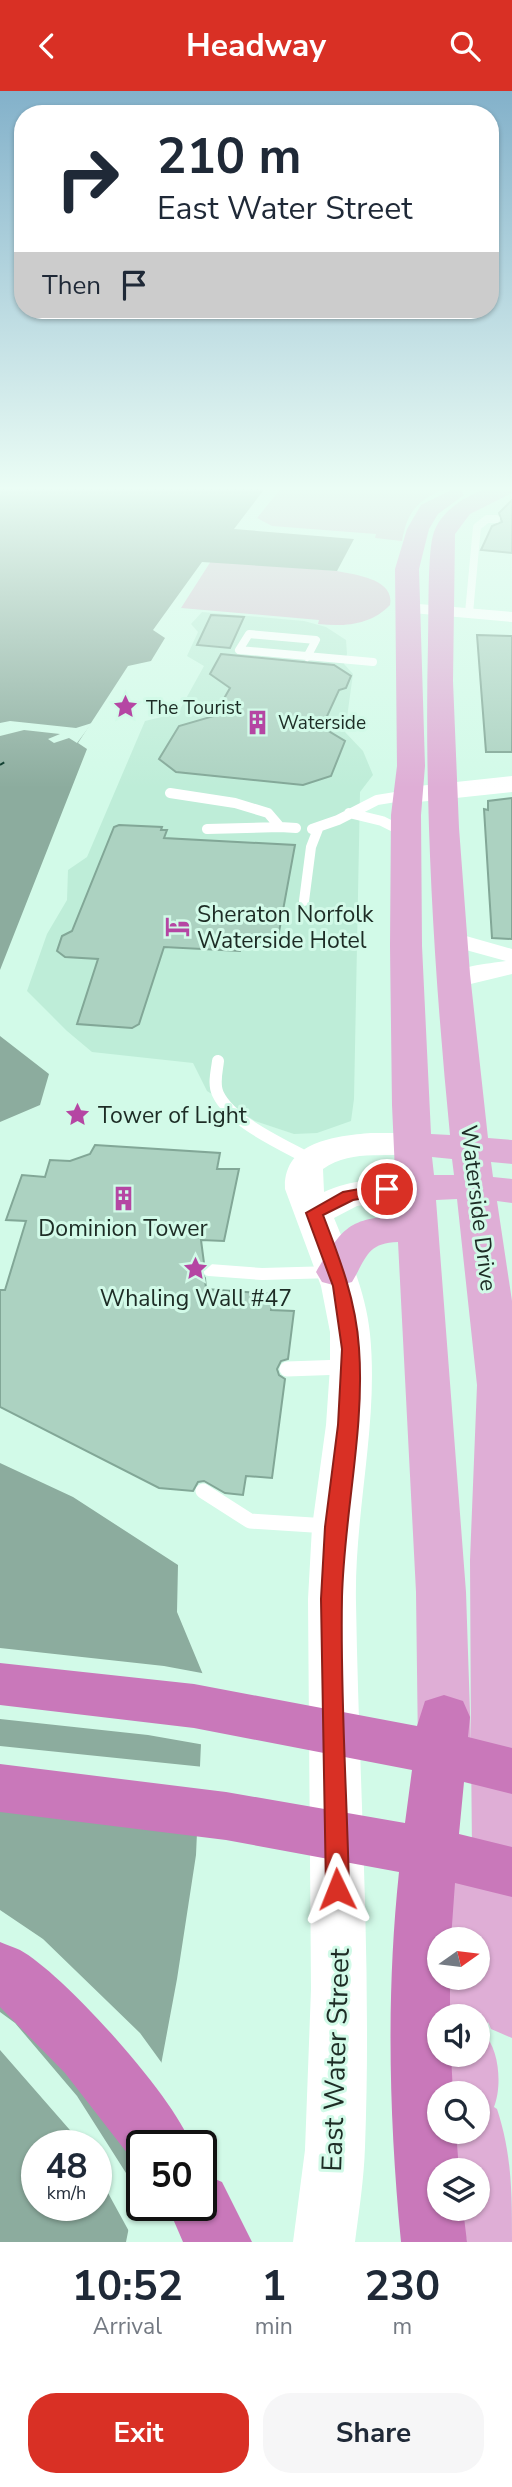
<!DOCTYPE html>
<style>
:root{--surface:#fff;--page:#f6f6f7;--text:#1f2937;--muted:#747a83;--accent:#d93025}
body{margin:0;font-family:"Nunito Sans",sans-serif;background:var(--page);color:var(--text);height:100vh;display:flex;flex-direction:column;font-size:26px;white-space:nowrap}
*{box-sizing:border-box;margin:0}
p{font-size:23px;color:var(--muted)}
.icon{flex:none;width:38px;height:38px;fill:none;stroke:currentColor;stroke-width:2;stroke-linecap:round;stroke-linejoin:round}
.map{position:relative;height:2151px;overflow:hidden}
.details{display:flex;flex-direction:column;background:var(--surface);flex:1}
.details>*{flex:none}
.guide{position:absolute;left:14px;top:14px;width:485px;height:214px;border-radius:28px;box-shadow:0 2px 5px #0004;background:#fff;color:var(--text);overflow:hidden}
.needle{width:46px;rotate:76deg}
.tools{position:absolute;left:427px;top:1836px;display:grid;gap:14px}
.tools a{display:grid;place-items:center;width:63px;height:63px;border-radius:50%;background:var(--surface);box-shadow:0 2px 5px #0004;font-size:35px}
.speed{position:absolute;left:21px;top:2039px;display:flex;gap:14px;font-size:35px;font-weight:700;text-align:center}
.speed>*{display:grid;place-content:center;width:91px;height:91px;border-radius:50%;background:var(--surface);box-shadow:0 2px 5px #0004;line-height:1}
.speed small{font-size:18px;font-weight:400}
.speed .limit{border:4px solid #111;border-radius:10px;background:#fff;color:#111}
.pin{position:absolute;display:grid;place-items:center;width:60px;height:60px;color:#fff;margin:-30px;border:4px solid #fff;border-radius:50%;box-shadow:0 2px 7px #0007}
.me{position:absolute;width:77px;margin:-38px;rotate:358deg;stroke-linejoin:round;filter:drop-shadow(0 0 5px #0008)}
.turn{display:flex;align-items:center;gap:24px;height:147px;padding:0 28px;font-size:32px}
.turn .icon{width:91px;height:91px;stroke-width:2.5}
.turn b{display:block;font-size:49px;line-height:60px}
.then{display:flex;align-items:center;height:66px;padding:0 28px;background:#0003;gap:14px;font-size:26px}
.eta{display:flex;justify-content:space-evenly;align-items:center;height:119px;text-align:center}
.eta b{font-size:42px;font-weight:700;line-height:49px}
.action{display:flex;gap:14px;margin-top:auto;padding:14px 28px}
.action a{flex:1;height:80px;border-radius:28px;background:var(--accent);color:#fff;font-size:28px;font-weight:700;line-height:80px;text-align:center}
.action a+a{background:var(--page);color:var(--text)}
header{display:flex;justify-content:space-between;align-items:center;height:91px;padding:0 28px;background:var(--accent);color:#fff;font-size:32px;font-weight:700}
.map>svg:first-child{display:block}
</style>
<header><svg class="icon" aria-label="back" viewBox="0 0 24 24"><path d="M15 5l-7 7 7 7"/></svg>Headway<svg class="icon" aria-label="search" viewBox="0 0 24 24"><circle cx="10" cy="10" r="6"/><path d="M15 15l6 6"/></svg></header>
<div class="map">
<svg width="512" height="2151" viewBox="0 0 512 2151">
<rect width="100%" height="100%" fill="#d2fae8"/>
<path fill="#beedd8" d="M202,521l102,9 22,6 20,13 1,14 -3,10 9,10 -8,58 18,19 10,24 -13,17 -6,307 -3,22 -34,12 -23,1 -39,-13 -48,-30 -14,-28 -101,-11 -25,-21 -40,-40 20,-57 20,-34 1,-30 19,-13 58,-136 33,-8 26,-47 -17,-10 11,-24 -7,-8z"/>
<path fill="#d8c6d3" d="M282,396h167c-30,13 -41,21 -47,54l-27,-3 1,-4 -104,-8 -15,-8z
M211,470l126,10c19,4 58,8 53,34 -19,20 -46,22 -72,19l1,-4 -138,-12z"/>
<path fill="#8cac9e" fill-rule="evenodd" d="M0,396h266l-32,42 120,10 -17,32 -135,-9 -49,68 12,8 -14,23 -23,5 -50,77 9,6 -87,221z
M0,945l49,38 -9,31 -40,17z
M0,1372l73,34 105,68 -1,47 27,65 -8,178 -19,124 -22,118 -13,48v17l-16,80h-126zM37,2054h59v60h-59z"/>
<path fill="#d2fae8" d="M10,630l66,7 16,-5 -15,20 -8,-5 -15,5 -6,-4 12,-5 -36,-4 -24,6v-13z
M0,1557l164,18 43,8 -2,71 -57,-10 -148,-16z
M0,1655l204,21 -3,60 -201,-23z
M0,1819l43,29 97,94 24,33 -15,79h-7l-142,-150z
M0,1921l15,11 62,73 56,88 6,11 -8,40 -35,-64v-26h-13l-83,-95z"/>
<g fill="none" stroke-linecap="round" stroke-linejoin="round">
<path stroke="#023223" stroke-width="2" stroke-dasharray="5 4.5" stroke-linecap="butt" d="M0,674l8,-5"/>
</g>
<path fill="#acd2c1" stroke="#82a797" stroke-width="2" d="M512,409v53l-31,-3 11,-24 10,-4 -3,-9z
M211,524l33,2 -14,31 -33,-3z
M477,544l35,1v116h-26z
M221,563l113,11 17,11 -5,12 -7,2 -17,37 23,14 -14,35 -28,9 -127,-13 -17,-13 20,-33 35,-10 16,-28 -20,-14z
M512,707v141l-20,-1 -8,-129 4,1v-9z
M119,734l43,2 -1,3h6l-3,8 131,7 -18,98 -34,-2 -3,10 -76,-4 -25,77 -7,4 -55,-4 21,-65 -33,-2 -8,-6 5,-15 10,-5 42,-104z
M95,1054l125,8 -3,16h22l-15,72 -23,-1 3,23 -4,7 5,8 1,11 67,5 -2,16 23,1 -6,48 -7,2 -4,8 2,6 6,4 -13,99 -26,-2 -3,19 -18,-2 -21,-12 -6,1 -5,9 -34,-3 -159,-81v-117h5l21,-69 -20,-1 16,-45 23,2 5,-17 20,1 20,-7z"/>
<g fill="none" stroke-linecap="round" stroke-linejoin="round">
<path stroke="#fff" stroke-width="8" d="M469,522l8,-86 10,-8h9
M307,566l9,-17 -67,-6 -10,16 134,12"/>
<path stroke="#fff" stroke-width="10" d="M170,702l65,10 33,10 12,14 16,1
M349,722l33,8 22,11
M207,738l73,-2
M312,738l26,-9 39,-20 31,-5
M304,810l7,-54 7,-18"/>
<path stroke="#fff" stroke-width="12" d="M218,970c-1,10 -5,23 0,33 13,28 66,51 93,66
M209,1179l53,4 71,-2"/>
<path stroke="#fff" stroke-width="15" d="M287,1278l57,-2
M203,1400l47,30 78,5"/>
<path fill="#fff" fill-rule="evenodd" d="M407,512l105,9v10l-111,-10 -2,-4 2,-4z
M452,841l60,17v25l-58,14 -8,-2 -4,-5c12,-16 46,-17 64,-20l-62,-17 -3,-5 3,-5z"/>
<path fill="#fff" fill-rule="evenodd" d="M512,685v16l-103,11 -10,-2 -4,-6 4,-6 10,-2z
M371,1042h41l13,3 5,8 -5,8c-34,8 -71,-5 -102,17l1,23c24,-12 77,-19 103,-12l6,8 -6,8 -70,10 -23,12c15,37 32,75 36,116 9,89 -16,179 -14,269 3,181 16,363 9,544 -1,32 -6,64 -10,95h-62l12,-92 6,-161 -3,-390 4,-72 14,-102 4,-58v-35l-9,-46 -36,-97c-2,-47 49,-53 86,-56z"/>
<path fill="#dfaed6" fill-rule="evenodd" d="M490,396h22v6l-42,21 -15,20 -2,147 6,147 11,146 18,164 24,2v24l-21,-2 2,15 19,2v24l-15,-2 15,100v737l-21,-9 -3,-7 -5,11c17,16 19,54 11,74l3,2c15,46 15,84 15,133h-45l-7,-33h18v-39h-26l-8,-39h34v-38h-39v3l-6,-41 6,-14v14h39v-39h-39v21c-13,-25 -15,-52 -4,-78l-10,-20 -3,-77 8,-18 20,-7 20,7 2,5 -1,-100 -7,16 -19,7 -19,-7 -8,-16 -2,-157 -18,-350c-31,1 -31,15 -46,40l-15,4 -15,-4 -6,-10c25,-41 30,-54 81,-56l-5,-111 -2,-159 1,-131 6,-49 -2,-197 12,-40 14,-24 32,-16 8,1 3,5 -26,19 -9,15 -10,40 6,197 -4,49 1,131 9,188 19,1c-16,-163 -26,-328 -22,-492 1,-24 -1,-93 6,-111 9,-24 34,-37 56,-45zM432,1066l20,2 2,16h-20zM457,1108l20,186 -7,175 1,183 -5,-151 -30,-392zM439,1848h39v38h-39z"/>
<path fill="#c978ba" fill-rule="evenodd" d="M0,1572l194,21 223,42 8,-25 19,-6 19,6 7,16 -2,20 44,11v46l-48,-12 -5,52 53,13v50l-57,-14 -4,56h-12v38h11v39h-11v39h12l2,38h-14v38h17l3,39h-20v39h24l4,33h-66c-12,-124 -15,-247 -2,-370l-173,-32 -226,-28v-48l226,28 179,31 7,-53 -218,-42 -194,-23z
M0,1851c6,3 14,5 20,8 44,24 156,149 171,195h-49v24l-4,-2 -73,-94 -65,-66z
M201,2082l21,9 30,60h-69l-16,-37h34z"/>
</g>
<linearGradient id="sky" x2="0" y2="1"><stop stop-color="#83b1ca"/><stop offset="0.57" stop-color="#ebfdf5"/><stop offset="1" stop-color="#ebfdf5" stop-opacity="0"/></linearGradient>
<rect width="512" height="697" fill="url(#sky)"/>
<path fill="#d93025" stroke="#8d1f18" stroke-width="2" d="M387,1093l6,1 2,4 -2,4 -40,7 -30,15c17,44 33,86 36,133 6,81 -15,167 -17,249 -2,97 5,195 7,292l-3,8 -9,3 -8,-3 -3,-8 -5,-290 4,-72 13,-102 4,-76 -9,-63 -27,-73 37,-21z"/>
<defs>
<symbol id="sight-bare" viewBox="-9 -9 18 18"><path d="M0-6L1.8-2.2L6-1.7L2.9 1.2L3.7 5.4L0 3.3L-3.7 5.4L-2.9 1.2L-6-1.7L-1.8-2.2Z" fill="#b546a3" stroke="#d2fae8" stroke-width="2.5" paint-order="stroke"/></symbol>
<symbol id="building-bare" viewBox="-9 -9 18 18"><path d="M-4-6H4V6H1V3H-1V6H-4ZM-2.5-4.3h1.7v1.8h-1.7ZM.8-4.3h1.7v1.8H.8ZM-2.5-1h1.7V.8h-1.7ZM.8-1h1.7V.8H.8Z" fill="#b546a3" stroke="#d2fae8" stroke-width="2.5" paint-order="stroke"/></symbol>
<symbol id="hotel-bare" viewBox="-9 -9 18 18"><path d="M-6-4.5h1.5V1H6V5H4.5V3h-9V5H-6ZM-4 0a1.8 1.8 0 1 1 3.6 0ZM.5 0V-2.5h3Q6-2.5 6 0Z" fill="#b546a3" stroke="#d2fae8" stroke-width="2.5" paint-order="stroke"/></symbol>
</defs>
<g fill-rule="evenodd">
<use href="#sight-bare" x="108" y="598" width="35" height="35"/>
<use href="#building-bare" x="240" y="614" width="35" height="35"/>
<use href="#hotel-bare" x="160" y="818" width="35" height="35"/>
<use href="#sight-bare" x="60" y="1006" width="35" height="35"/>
<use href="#building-bare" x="106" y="1090" width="35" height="35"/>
<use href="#sight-bare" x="178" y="1160" width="35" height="35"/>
</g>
<g text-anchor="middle" stroke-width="6" stroke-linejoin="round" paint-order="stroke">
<g font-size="19" fill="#1d2c25" stroke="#d2fae8" text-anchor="start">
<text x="146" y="623">The Tourist</text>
<text x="278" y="638">Waterside</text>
</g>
<g font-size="23" fill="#1d2c25" stroke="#d2fae8" text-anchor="start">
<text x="197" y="831">Sheraton Norfolk<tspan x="197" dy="26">Waterside Hotel</tspan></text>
<text x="98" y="1032">Tower of Light</text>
<text x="123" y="1145" text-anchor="middle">Dominion Tower</text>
<text x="196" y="1215" text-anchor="middle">Whaling Wall #47</text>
</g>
<g font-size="23" fill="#1d2c25" stroke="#d2fae8">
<text transform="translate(479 1117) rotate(83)" y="8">Waterside Drive</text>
</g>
<g font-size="28" fill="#1d2c25" stroke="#d2fae8">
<text transform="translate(335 1969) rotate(-88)" y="10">East Water Street</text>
</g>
</g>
</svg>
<div class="tools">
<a><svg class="needle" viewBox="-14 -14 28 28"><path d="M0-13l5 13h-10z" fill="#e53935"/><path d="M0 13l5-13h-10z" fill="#747a83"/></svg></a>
<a><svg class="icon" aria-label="sound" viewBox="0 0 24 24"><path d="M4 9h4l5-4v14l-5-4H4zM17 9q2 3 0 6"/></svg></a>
<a><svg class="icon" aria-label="search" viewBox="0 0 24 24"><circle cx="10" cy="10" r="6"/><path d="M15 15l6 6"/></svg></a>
<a><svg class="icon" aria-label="layers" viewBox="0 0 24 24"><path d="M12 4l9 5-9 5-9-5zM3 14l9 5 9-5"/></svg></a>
</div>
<div class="speed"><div>48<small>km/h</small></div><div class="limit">50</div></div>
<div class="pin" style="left:387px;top:1098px;background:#d93025"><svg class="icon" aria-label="arrive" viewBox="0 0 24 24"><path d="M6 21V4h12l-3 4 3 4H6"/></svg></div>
<svg class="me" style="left:337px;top:1798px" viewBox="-20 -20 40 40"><path d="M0-17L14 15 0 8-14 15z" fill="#d93025" stroke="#fff" stroke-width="4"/></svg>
<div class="guide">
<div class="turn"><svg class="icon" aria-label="right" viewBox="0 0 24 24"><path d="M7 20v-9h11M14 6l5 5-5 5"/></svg><div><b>210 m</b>East Water Street</div></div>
<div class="then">Then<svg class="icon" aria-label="arrive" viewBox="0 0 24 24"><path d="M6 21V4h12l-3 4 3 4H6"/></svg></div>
</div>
</div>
<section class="details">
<div class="eta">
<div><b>10:52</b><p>Arrival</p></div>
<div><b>1</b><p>min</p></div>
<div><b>230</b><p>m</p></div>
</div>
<div class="action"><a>Exit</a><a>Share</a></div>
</section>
